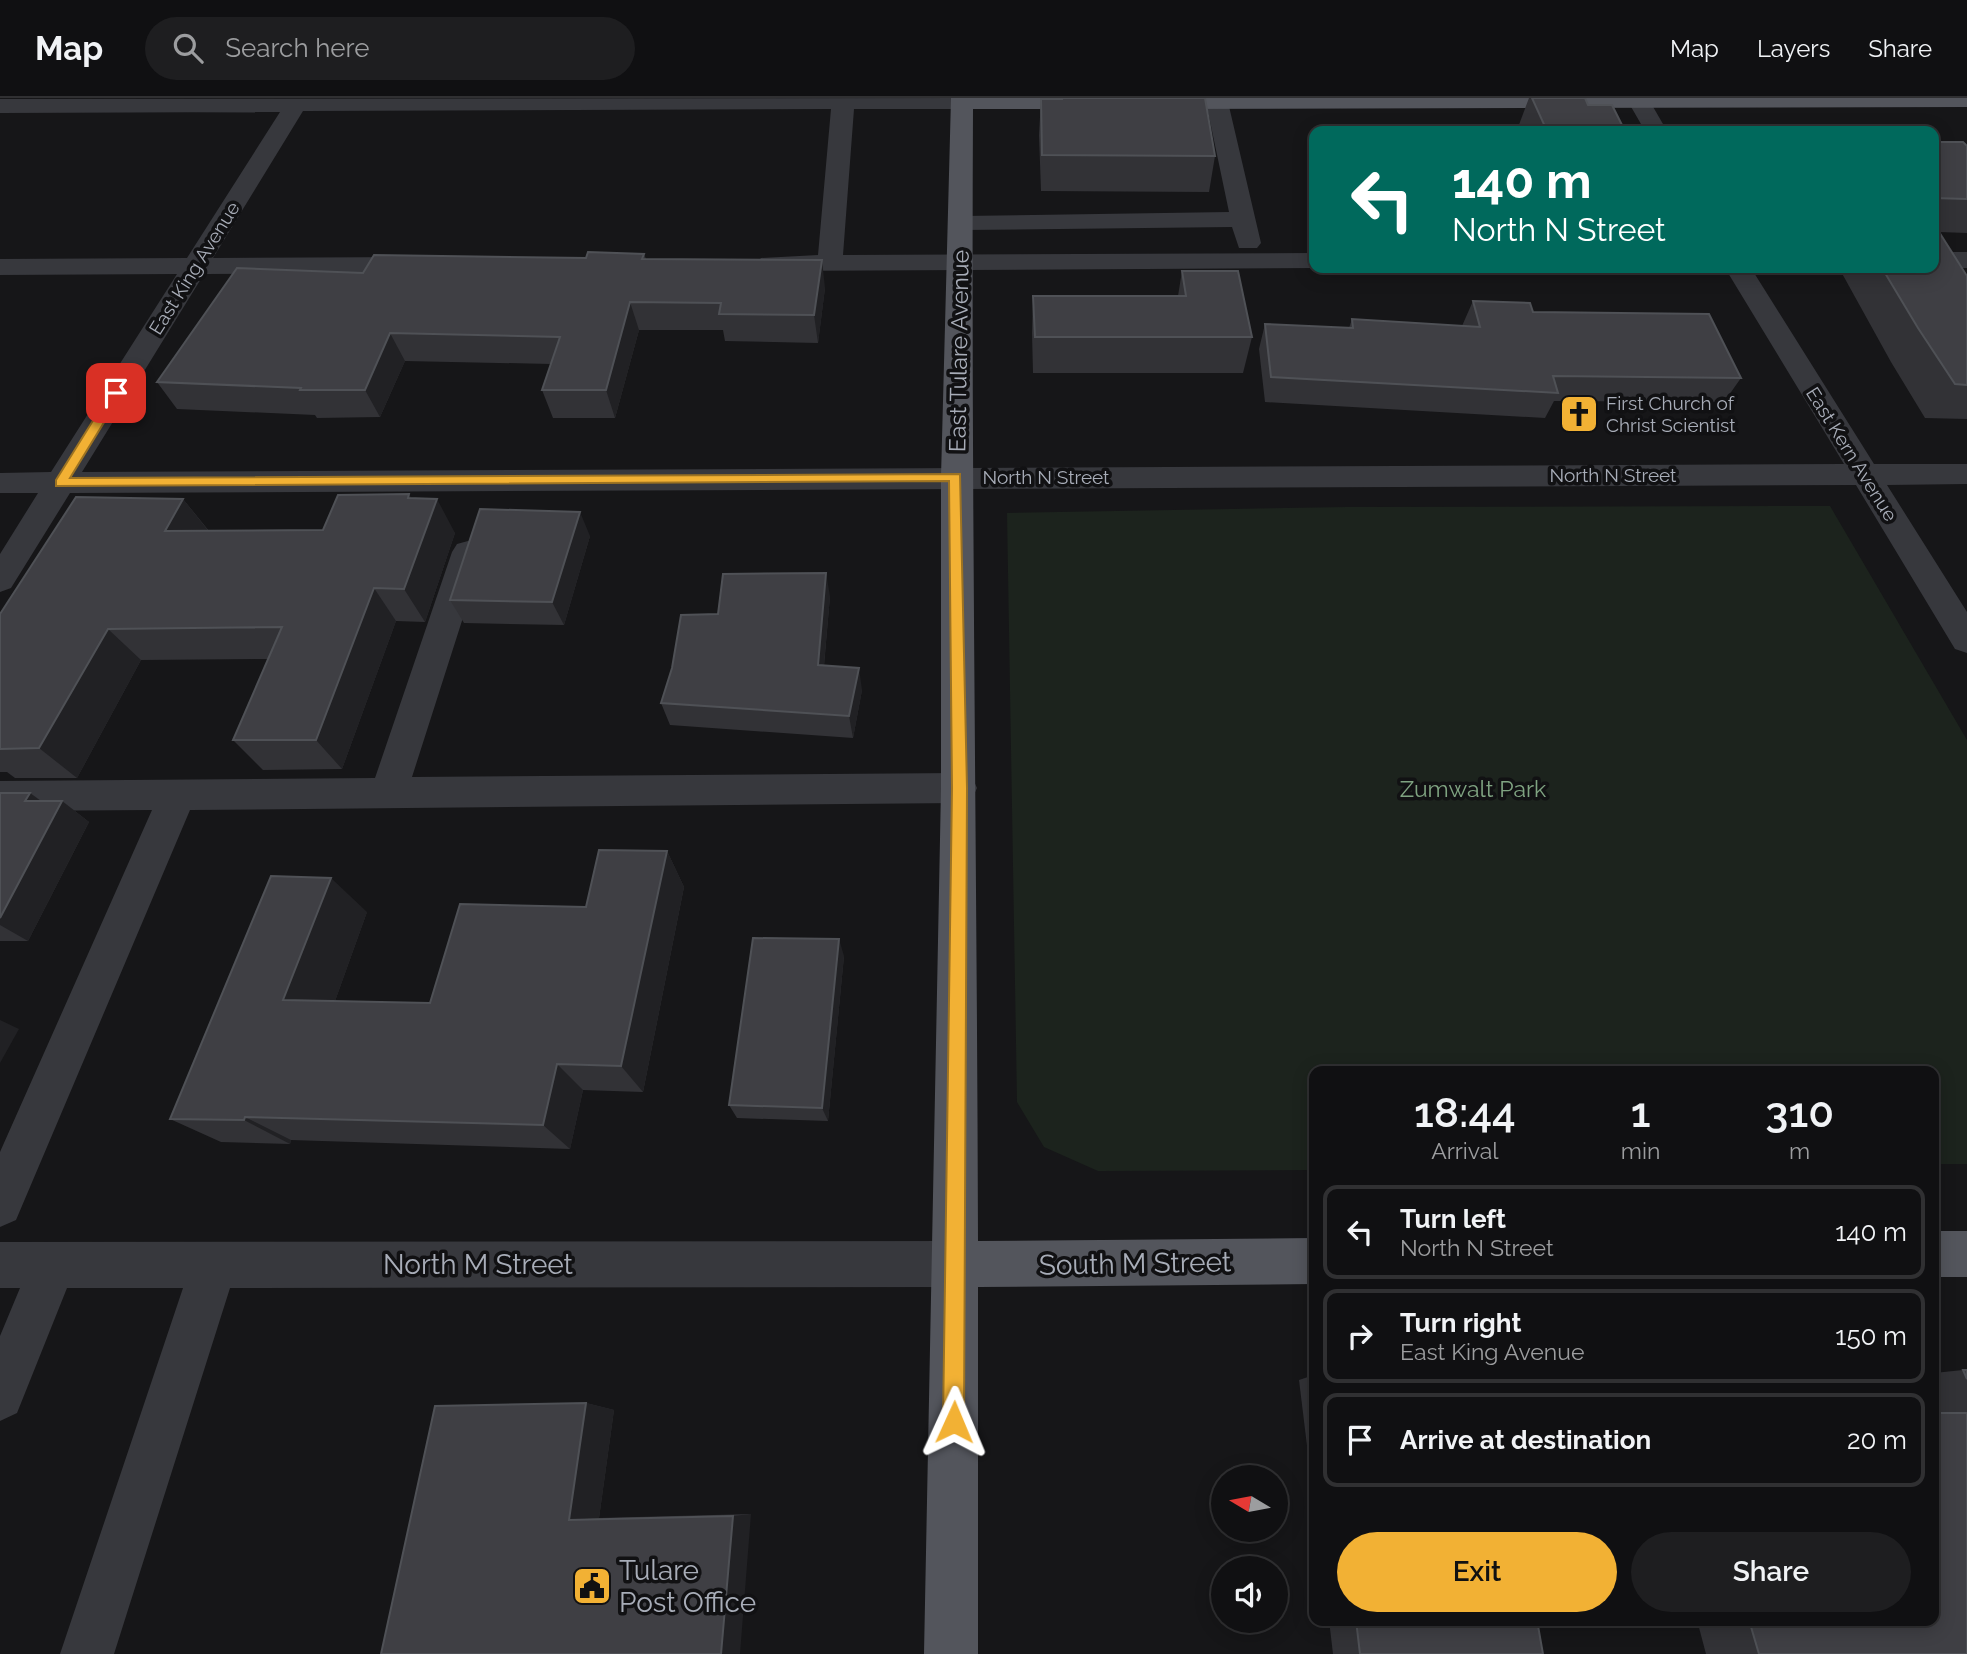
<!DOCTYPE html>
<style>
:root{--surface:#101012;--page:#1e1e20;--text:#f1f3f6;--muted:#9c9d9f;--line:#303032;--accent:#f2b134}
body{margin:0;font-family:Raleway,sans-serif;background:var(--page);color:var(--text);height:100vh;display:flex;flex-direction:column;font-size:26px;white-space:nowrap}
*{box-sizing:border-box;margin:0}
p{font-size:23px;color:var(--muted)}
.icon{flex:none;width:38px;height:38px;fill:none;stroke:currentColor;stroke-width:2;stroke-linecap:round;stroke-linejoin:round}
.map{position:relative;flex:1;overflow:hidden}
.details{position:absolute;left:1309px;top:968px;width:630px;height:560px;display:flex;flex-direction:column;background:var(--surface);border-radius:14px;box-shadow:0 4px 18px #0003,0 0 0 2px var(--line)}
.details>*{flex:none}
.top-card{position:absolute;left:1309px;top:28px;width:630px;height:147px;border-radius:14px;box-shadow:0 4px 18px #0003,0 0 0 2px var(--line);background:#00695c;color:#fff;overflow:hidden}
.needle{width:46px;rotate:280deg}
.tools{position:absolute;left:1211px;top:1367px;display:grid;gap:14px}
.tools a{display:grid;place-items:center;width:77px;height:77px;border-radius:50%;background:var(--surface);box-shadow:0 4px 18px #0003,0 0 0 2px var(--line);font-size:35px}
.pin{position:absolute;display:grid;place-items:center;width:60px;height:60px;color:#fff;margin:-30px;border-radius:14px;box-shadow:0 4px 10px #0006}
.me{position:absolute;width:77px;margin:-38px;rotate:1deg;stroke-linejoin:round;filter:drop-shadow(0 0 5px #0008)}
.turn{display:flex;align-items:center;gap:24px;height:147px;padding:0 28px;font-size:32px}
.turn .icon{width:91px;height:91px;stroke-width:2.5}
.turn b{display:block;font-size:49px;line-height:60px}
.eta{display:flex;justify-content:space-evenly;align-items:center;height:119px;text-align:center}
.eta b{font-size:42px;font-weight:600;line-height:49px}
.cta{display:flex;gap:14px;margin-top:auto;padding:14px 28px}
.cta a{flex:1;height:80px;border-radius:42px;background:var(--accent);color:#111;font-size:28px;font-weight:600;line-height:80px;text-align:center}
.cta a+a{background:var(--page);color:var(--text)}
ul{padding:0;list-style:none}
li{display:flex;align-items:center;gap:21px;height:94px;margin:0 14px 10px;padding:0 14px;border:4px solid var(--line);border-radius:14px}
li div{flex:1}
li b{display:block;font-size:26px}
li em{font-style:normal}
header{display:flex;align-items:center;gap:42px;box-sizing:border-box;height:98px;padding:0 35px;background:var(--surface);border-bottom:2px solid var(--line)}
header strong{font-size:33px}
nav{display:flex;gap:38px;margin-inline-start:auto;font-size:24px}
.search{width:490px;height:63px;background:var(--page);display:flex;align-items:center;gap:18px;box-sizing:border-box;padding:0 24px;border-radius:38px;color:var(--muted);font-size:26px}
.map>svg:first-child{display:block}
</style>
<header>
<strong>Map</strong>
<div class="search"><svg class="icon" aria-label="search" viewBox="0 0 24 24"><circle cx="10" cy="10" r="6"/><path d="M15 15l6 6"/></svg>Search here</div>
<nav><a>Map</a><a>Layers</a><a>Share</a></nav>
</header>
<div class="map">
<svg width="1967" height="1556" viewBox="0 0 1967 1556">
<rect width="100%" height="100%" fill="#161618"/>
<path fill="#1c231d" d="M1830,408l137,234v424h-33v-93h-620v99l-216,1 -54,-24 -27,-45 -10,-589 340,-6z"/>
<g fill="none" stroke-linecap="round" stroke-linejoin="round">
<path fill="#37383d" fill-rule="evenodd" d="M970,0l3,4 -3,5 -8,2h-108l-11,146 471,-2v15h4l-548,3 -9,-3 -4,-5 4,-5 57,-3 13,-146 -528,2 -90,147 207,-1 9,3 4,5 -4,5 -9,3 -216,1 -122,198 1762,-8 -119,-196h26l123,196h93v20l-80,1 80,127v41l-12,-4 -99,-164 -1786,8 -59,95 -11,4v-38l38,-61h-38v-20l51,-1 126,-198 -177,1v-16l187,-1 93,-146 -280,1v-14z
M1209,0h16l3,4 33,141 -4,5h-18l-7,-21 -270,3 -9,-2 -3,-5 3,-5 9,-2 267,-4 -23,-110z
M1626,0h22l19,33h-22z
M1934,154h33v16h-33z
M468,443l11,3 5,8 -72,225 547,-4 13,4 5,11 -5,11 -13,4 -769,7 -174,410 -16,7v-75l152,-342 -152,1v-30l375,-3 77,-226 5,-8z
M956,1143l16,7 7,16 -7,16 -16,7 -726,1 -116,366h-54l123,-366h-116l-50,125 -17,8v-85l20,-48h-20v-46z"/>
<path fill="#53555c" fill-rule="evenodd" d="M951,0h150l3,4 -11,7h-120c-2,377 4,754 5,1132l336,-3v46l-336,3v367h-54l17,-866v-311z
M1145,0h822v9l-814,2 -8,-2 -3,-5z
M1934,1133h33v46h-33z"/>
</g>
<path fill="#323236" d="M1059,0h146l10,58 -6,36 -168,-1 -2,-56 2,-36h18z
M1529,0h56l3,7 37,26h-108v-1z
M1934,44l33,4v87l-28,-1 28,44v143l-42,-1 -34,-56 -52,-94h95z
M644,156l2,5 179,29 -7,55 -93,-2 -2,-11h-84l-24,88h-62l-11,-28 9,-26 -146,-3 -25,56 -63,1 -2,-3 -138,-6 -20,-27 206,-109z
M1182,173l70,66 -9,36h-210l-1,-40 1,-37h145z
M1473,203l60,11 208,66 -17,24 -170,-1 -9,17 -280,-16 -6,-53 6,-25 84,4 3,-9 110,7z
M412,400l43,35 -30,89 -29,-1 -54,148 -79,1 -30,-30 35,-81 -127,1 -64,118h-62l-8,-6h-7v-158l183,-115 26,32 114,-1z
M590,438l-26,89 -100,-2 -14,-23z
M830,498l-6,70 38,24 -9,48 -183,-13 -9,-22 57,-89z
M0,695h30l11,8h21l27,21 -61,119h-28z
M667,753l17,36 -41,205 -60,-2 -13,59 -279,-9 -1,4 -69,-2 -51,-23 197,-207 -32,89 95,2 156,-96z
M844,858l-16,165 -91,-3 -8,-13z
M1963,1272h4v284h-261l-9,-34h237v-247z
M1314,1277v128l-15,-123z
M586,1305l28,7 -15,108 152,-4 -370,140z
M1329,1522h208l6,34h-210z"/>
<path fill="#212124" d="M822,162l3,28 -7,55 -4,-28z
M630,204l9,28 -24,88 -9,-28z
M390,235l15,28 -25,56 -15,-27z
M409,396l18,31 10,-26 18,34 -30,89 -21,-33 4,-91z
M183,401l27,34 -45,-2z
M580,414l10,24 -26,89 -12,-23z
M826,475l4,23 -8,91 -4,-22z
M374,490l22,33 -54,148 -26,-29z
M108,531l33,31 -64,118 -38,-30z
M859,570l3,22 -9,48 -4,-22z
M30,695l26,19 6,-11 27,21 -61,119 -28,-16v-7l25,-117z
M667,753l17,36 -41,205 -22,-26z
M331,780l36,34 -42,117 -42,-29z
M839,841l5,17 -16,165 -6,-13z
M0,922l19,9 -19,34z
M557,966l26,26 -13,59 -27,-24z
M245,1019l46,23 -1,4 -46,-24z
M586,1305l28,7 -15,108 -30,2z
M751,1416l-11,140h-19l12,-138z"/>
<path fill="#3f3f44" stroke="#4f5156" stroke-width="2" d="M1062,0h143l10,58 -173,-1 -1,-56h21z
M1532,0h53l3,7h24l13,26h-78z
M1934,44h29l4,4v53l-33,-1z
M1934,126l33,52v109l-12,-1 -37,-56 -36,-60h52z
M588,154l56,2 -2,5 180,1 -8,55 -95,-1 2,-11 -91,-1 -24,88h-64l18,-53 -170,-4 -25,57h-65l1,-2 -144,-6 80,-114 126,5 11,-18 212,3z
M1182,173h56l14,66h-217l-2,-41h153z
M1473,203l57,2 3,9 176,2 32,64 -188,-2 5,17 -287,-16 -6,-53 88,4 -1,-9 128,8z
M409,396l-1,4 29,1 -33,90 -30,-1 -58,152h-83l49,-113 -174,2 -69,119 -39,1v-135l76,-117 107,2 -18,32 158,-1 15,-35z
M480,411l100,3 -28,90 -102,-2z
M826,475l-8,92 41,3 -10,48 -188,-13 11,-35 9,-53 37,-1 5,-40z
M0,695h30l-5,8h37l-62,117z
M599,752l68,1 -46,215 -64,-2 -14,61 -298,-8 -1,3 -74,-1 101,-243 60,2 -48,122 147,3 30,-99 126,3z
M753,840l86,1 -17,169 -93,-3z
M1963,1272h4v9z
M586,1305l-17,117 164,-4 -12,138h-340l54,-248z
M1934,1315h33v241h-208l-10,-34h185z
M1356,1522h181l6,34h-183z"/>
<path fill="#f2b134" stroke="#9d7322" stroke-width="2" d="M116,291l6,4 -52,85 890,-4 7,314 -3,634 -3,8 -7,3 -8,-3 -3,-8 9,-634 -3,-307 -893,5v-6l56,-90z"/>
<defs>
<symbol id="church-square" viewBox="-11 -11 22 22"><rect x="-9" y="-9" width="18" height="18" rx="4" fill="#f2b134" stroke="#111113"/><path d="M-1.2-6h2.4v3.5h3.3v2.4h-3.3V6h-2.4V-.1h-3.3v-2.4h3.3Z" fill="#111"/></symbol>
<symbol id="civic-square" viewBox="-11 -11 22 22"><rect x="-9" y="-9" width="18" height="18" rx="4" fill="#f2b134" stroke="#111113"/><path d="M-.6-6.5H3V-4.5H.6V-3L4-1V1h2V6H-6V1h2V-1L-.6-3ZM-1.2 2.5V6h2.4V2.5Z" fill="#111"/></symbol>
</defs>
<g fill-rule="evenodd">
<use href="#church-square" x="1557" y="294" width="44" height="44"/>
<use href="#civic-square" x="570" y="1466" width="44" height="44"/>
</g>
<g text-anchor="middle" stroke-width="7" stroke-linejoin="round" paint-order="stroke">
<g font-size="19" fill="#a8adb8" stroke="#111113">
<text transform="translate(194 170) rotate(-58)" y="7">East King Avenue</text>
<text transform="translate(1852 356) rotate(58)" y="7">East Kern Avenue</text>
<text x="1613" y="384">North N Street</text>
<text x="1046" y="386">North N Street</text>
</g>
<g font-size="19" fill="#a8adb8" stroke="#111113" text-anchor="start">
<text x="1606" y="312">First Church of<tspan x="1606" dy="22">Christ Scientist</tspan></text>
</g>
<g font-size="23" fill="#a8adb8" stroke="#111113">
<text transform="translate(959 253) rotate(-89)" y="8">East Tulare Avenue</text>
</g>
<g font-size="23" fill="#7fa381" stroke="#111113">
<text x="1473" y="699">Zumwalt Park</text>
</g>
<g font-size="28" fill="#a8adb8" stroke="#111113">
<text transform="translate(1135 1165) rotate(-1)" y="10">South M Street</text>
<text x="478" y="1176">North M Street</text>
</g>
<g font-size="28" fill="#a8adb8" stroke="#111113" text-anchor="start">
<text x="619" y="1482">Tulare<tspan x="619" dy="32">Post Office</tspan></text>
</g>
</g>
</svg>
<div class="tools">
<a><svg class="needle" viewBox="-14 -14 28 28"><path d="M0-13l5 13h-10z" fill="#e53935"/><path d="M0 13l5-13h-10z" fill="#9c9d9f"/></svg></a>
<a><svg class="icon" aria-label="sound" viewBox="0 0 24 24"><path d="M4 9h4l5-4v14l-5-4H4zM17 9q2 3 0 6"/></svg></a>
</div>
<div class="pin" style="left:116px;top:295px;background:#d93025"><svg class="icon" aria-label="arrive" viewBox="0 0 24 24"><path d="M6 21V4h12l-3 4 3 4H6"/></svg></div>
<svg class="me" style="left:954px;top:1324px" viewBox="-20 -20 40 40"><path d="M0-17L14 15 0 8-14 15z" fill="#f2b134" stroke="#fff" stroke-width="4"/></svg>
<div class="top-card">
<div class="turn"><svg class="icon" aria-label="left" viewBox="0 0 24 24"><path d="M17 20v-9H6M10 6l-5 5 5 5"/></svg><div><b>140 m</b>North N Street</div></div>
</div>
<section class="details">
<div class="eta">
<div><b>18:44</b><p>Arrival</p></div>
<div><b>1</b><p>min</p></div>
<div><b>310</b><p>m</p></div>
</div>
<ul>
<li><svg class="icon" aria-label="left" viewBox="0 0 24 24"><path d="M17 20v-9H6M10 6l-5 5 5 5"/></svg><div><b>Turn left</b><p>North N Street</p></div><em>140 m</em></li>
<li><svg class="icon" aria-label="right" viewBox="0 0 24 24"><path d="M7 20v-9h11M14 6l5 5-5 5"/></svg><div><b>Turn right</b><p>East King Avenue</p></div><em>150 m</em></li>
<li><svg class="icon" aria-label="arrive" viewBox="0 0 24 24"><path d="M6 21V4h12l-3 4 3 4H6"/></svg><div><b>Arrive at destination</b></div><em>20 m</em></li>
</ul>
<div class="cta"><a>Exit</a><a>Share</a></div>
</section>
</div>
